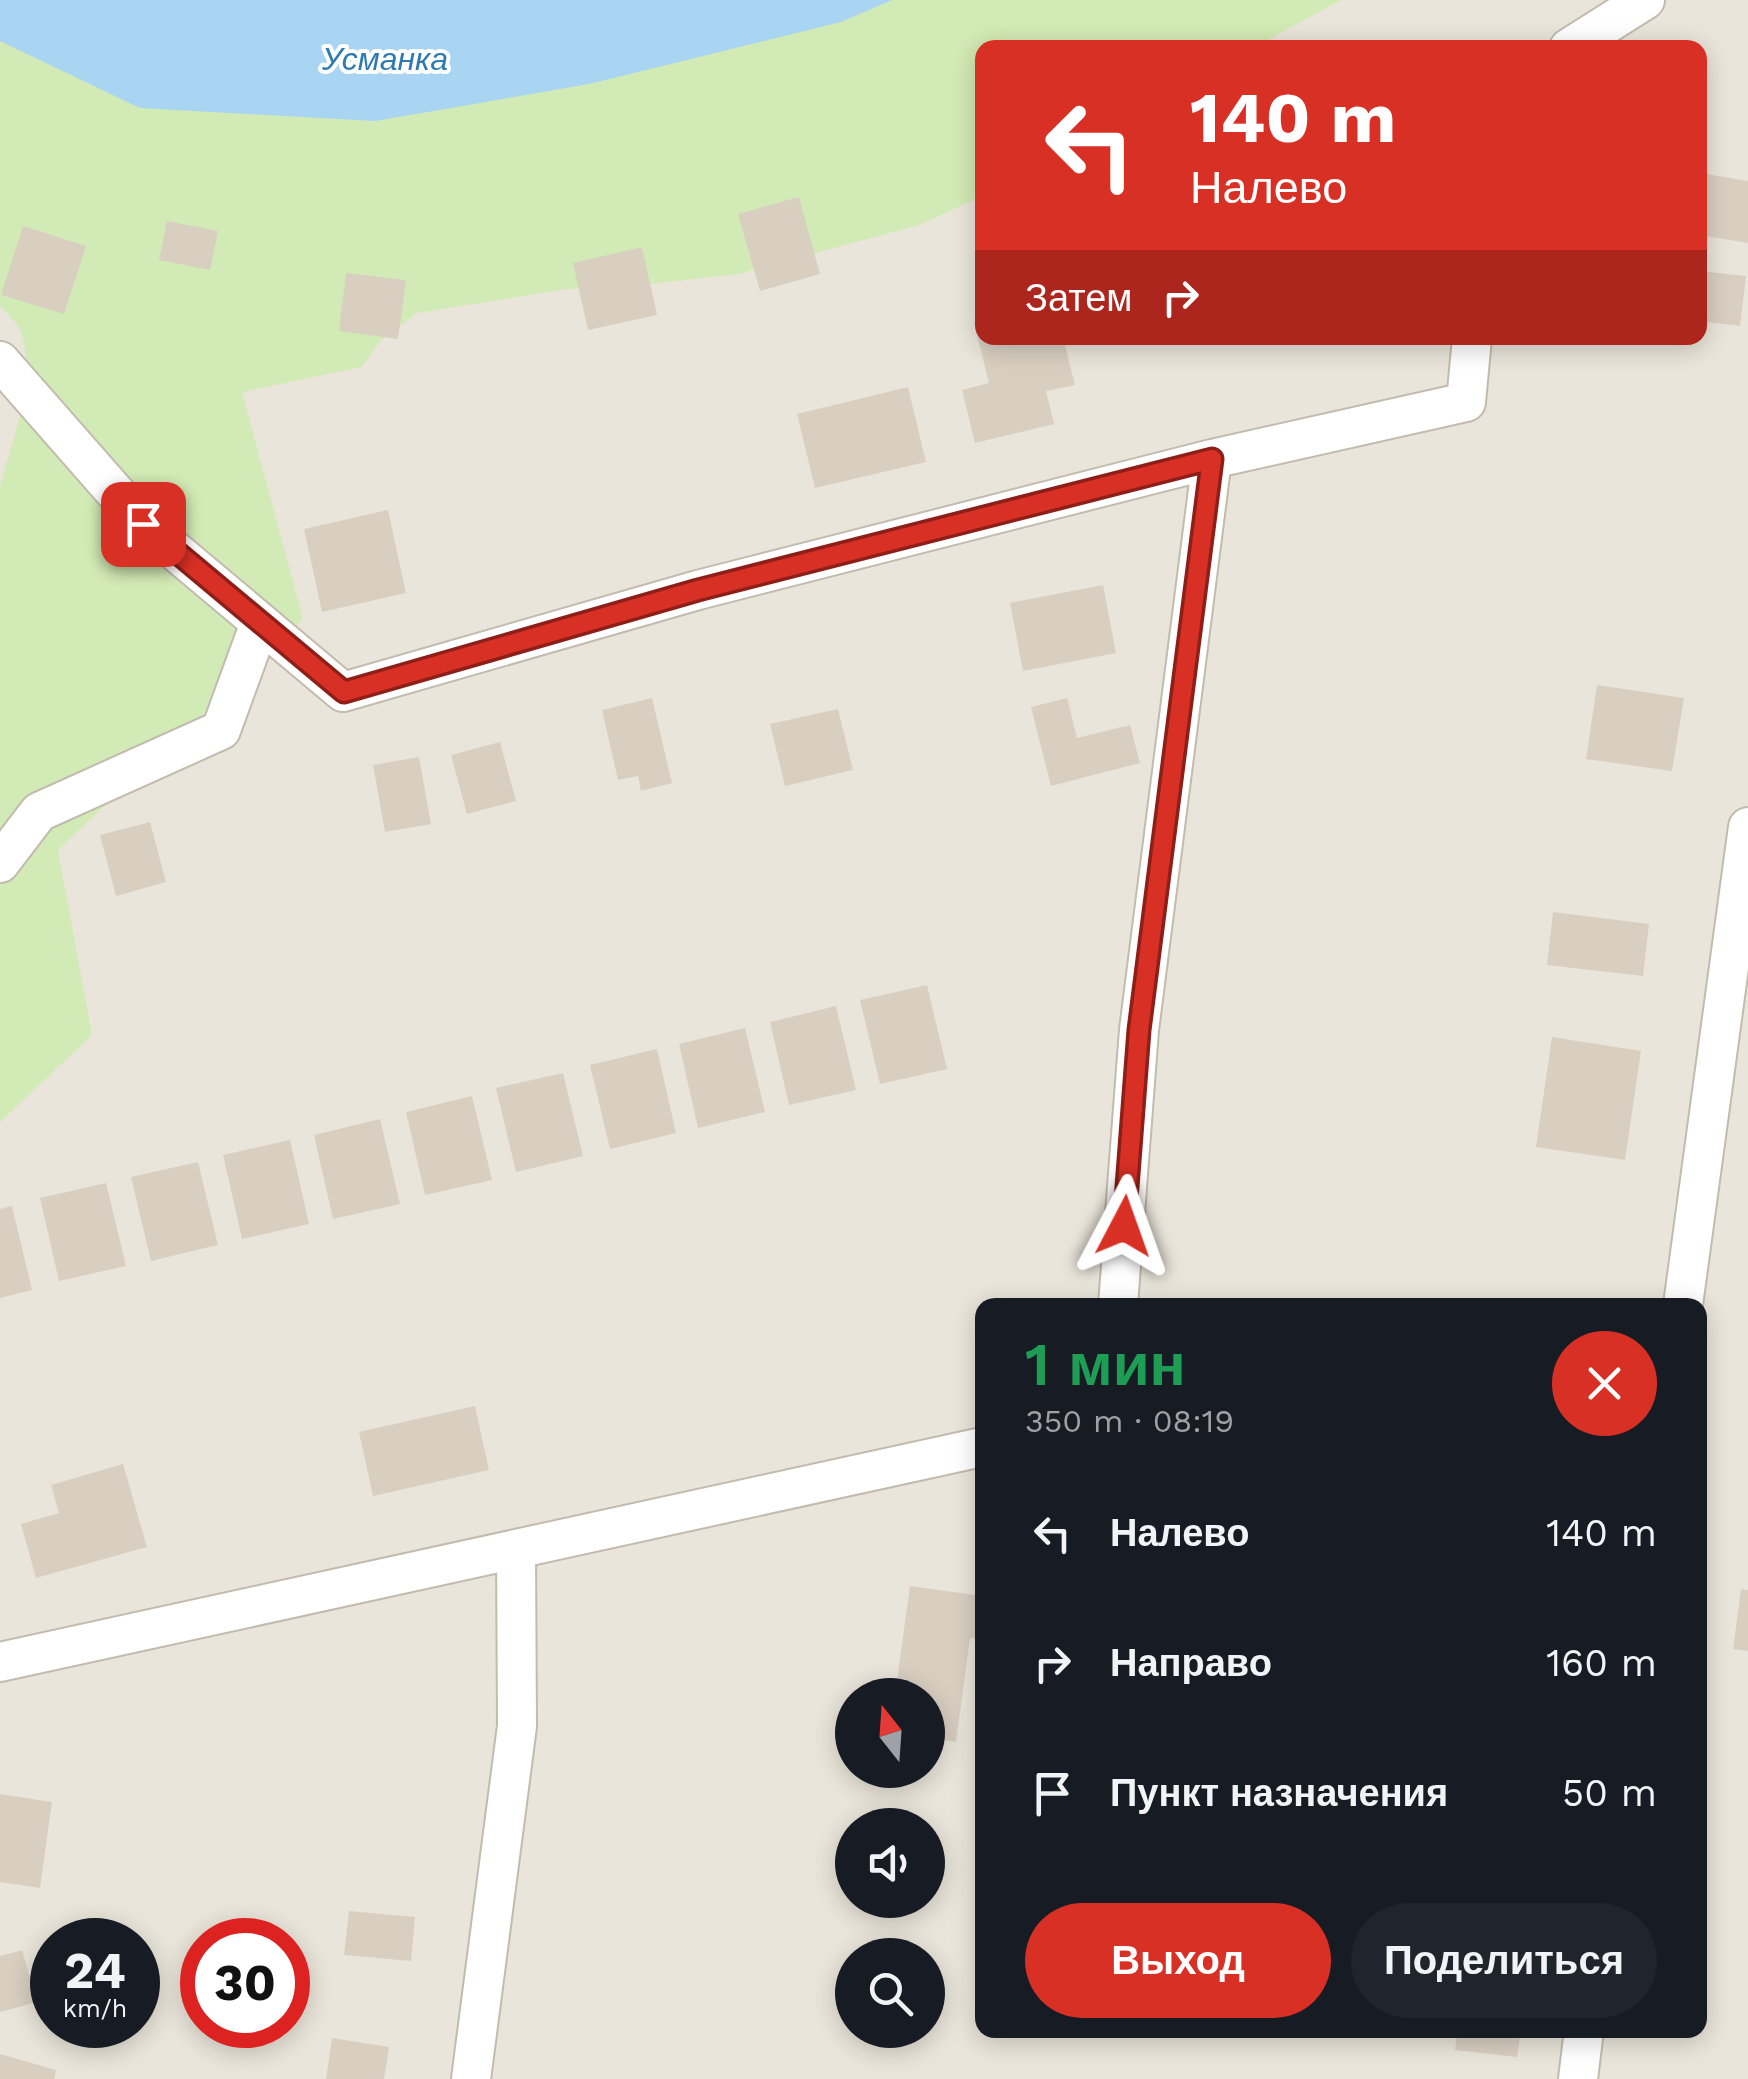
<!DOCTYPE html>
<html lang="ru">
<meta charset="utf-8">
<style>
:root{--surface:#171b24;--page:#20242c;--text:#f1f3f6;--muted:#9ea1a6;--accent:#d93025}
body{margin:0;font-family:"Work Sans",sans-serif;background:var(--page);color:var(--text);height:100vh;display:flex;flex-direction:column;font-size:38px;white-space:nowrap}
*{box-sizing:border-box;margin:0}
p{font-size:32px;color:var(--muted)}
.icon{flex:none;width:55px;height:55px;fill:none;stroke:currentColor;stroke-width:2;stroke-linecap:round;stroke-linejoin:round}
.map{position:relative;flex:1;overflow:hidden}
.panel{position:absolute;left:975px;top:1298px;width:732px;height:740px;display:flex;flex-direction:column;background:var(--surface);border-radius:20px;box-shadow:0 5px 25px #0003}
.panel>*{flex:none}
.hud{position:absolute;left:975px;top:40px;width:732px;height:305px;border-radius:20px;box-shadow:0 5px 25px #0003;background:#d93025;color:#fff;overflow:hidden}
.needle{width:65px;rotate:343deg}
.tools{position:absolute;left:835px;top:1678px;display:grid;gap:20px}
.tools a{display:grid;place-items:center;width:110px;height:110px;border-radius:50%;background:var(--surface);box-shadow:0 5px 25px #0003;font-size:50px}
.speed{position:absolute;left:30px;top:1918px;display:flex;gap:20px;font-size:50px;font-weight:700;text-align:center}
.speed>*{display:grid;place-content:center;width:130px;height:130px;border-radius:50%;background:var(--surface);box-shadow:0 5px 25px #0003;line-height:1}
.speed small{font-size:25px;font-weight:400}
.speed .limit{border:15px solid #d22;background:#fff;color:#111}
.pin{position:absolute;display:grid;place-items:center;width:85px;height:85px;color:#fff;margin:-42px;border-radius:20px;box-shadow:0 5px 15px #0006}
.me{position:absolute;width:110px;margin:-55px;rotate:4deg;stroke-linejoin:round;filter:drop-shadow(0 0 8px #0008)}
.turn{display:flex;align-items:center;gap:35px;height:210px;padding:0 50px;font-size:45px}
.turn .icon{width:130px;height:130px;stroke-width:2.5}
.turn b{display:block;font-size:70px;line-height:85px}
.then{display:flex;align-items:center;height:95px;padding:0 50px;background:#0003;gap:20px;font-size:38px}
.round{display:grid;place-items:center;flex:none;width:105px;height:105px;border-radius:52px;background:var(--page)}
.summary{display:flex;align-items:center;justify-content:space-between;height:170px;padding:0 50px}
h1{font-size:60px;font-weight:600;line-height:75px;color:#1e9e55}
.primary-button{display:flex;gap:20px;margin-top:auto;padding:20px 50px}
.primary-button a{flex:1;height:115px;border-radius:60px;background:var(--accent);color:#fff;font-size:40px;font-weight:600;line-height:115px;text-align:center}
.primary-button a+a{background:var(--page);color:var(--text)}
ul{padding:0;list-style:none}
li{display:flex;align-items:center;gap:30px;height:130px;padding:0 50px}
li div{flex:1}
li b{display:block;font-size:38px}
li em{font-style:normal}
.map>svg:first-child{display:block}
</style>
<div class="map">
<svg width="1748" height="2079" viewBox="0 0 1748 2079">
<rect width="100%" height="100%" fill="#f6f3ec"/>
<path fill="#eae5da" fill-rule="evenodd" d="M995,0h753v2079h-1748v-1953zM982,48h718v290h-718zM982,1305h718v725h-718zM852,1695h76v75h-76zM852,1825h76v75h-76zM52,1940h86v85h-86zM202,1940h86v85h-86zM852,1955h76v75h-76z"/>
<path fill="#d2eab5" d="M0,0h1341l-86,47 -273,1v148l-63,29 -181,49 -106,12 -65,3 -150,24 -37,28 -18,26 -120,25 61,227 -245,231 34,185 -92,87v-636c13,-48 38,-106 20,-156 -3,-8 -14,-17 -20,-24z"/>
<path fill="#a9d4f2" d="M0,0h892l-51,22 -252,62 -214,37 -235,-13 -140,-67z"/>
<path fill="#d8cfc1" d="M1700,173l48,8v62l-48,-8z
M799,197l21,77 -60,17 -22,-77z
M167,221l51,10 -8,39 -51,-10z
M23,226l63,20 -22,68 -63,-19z
M642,247l15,68 -69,15 -15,-67z
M1700,271l46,5 -6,50 -40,-5z
M346,273l60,7 -8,59 -59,-8z
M982,321v17h81l12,47 -29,6 8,33 -79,19 -13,-53 27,-7 -15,-60z
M908,387l18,75 -111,26 -18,-74z
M388,510l18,83 -84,19 -18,-83z
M1103,585l13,68 -93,18 -13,-68z
M1597,685l87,13 -12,73 -86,-12z
M652,698l20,85 -31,8 -3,-15 -20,4 -16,-70z
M1067,698l10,40 53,-13 10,38 -89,23 -20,-79z
M838,709l15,61 -68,16 -15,-62z
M500,742l16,59 -49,13 -16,-59z
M419,757l12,67 -46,8 -12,-67z
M150,822l16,60 -50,14 -16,-61z
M1553,912l96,12 -6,52 -96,-11z
M927,985l20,84 -67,15 -20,-84z
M836,1006l20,84 -67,15 -19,-83z
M745,1028l20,84 -67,16 -19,-84z
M1552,1037l89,14 -16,109 -89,-13z
M657,1049l19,84 -66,16 -20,-84z
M563,1073l20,83 -67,16 -20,-84z
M472,1096l20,84 -67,15 -19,-83z
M380,1119l20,85 -67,15 -19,-84z
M290,1140l19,84 -67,15 -19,-84z
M198,1162l20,83 -67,16 -20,-84z
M106,1183l20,83 -67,15 -19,-83z
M12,1206l20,84 -32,8v-89z
M475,1406l14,64 -116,26 -14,-64z
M123,1464l24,83 -111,31 -15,-54 38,-11 -8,-28z
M910,1586l72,10v44l-12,-2 -14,104 -28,-4v-43h-33z
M1741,1589l7,1v61l-15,-2z
M0,1794l52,8 -12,86 -40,-6z
M349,1911l66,6 -4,44 -67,-6z
M22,1950l15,52 -37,10v-56z
M1458,2030h63l-4,27 -62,-7z
M332,2038l57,9 -5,32h-58z
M0,2054l56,16 -2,9h-54z"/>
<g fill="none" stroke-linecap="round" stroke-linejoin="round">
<defs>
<path id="minor" d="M1569,48l76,-48
M0,361l143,163 200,168 355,-102 514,-131 254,-57 6,-64
M0,863l39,-51 182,-82 39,-107
M1118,1305l21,-275 73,-571
M1683,1305l65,-478
M0,1662l982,-215
M471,2079l46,-353 -1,-177
M1578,2079l6,-49"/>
</defs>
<use href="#minor" stroke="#c2bbae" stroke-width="42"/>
<use href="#minor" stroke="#fff" stroke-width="38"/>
</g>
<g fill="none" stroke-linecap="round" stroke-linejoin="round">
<defs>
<path id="route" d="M143,524l201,168 354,-102 514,-131 -73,571 -15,196"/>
</defs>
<use href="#route" stroke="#8d1f18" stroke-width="25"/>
<use href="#route" stroke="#d93025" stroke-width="18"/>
</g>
<g text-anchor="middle" stroke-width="8" stroke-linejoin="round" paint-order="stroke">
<g font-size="32" font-style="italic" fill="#2e7ab2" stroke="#fff">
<text x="385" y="70">Усманка</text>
</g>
</g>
</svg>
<div class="tools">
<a><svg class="needle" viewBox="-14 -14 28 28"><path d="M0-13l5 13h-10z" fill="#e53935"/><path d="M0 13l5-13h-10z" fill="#9ea1a6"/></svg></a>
<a><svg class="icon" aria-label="sound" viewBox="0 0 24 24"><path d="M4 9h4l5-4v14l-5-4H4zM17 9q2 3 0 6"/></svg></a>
<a><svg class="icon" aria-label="search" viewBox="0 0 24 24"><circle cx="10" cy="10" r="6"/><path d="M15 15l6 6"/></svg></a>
</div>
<div class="speed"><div>24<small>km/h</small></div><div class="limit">30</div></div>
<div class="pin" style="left:143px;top:524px;background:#d93025"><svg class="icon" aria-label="arrive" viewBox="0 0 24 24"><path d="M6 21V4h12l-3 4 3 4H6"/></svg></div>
<svg class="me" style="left:1124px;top:1226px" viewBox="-20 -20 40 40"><path d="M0-17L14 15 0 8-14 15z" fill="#d93025" stroke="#fff" stroke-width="4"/></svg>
<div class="hud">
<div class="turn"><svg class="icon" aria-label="left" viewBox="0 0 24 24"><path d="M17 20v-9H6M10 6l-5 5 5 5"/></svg><div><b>140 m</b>Налево</div></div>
<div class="then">Затем<svg class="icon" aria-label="right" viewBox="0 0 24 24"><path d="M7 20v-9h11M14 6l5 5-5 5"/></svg></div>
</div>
<section class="panel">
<div class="summary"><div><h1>1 мин</h1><p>350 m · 08:19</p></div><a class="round" style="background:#d93025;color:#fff"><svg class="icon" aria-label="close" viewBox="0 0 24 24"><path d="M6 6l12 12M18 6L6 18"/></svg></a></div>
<ul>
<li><svg class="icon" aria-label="left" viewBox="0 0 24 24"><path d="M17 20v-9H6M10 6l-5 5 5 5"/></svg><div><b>Налево</b></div><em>140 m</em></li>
<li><svg class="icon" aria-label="right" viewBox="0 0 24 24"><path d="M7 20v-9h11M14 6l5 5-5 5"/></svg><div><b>Направо</b></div><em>160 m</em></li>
<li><svg class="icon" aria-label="arrive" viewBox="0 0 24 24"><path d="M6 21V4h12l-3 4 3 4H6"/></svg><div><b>Пункт назначения</b></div><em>50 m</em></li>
</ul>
<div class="primary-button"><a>Выход</a><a>Поделиться</a></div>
</section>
</div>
